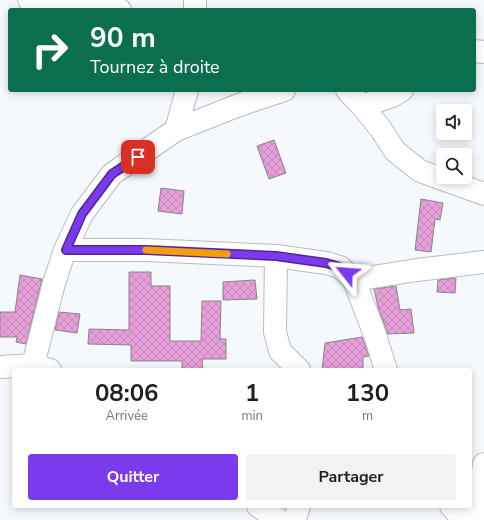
<!DOCTYPE html>
<html lang="fr">
<meta charset="utf-8">
<style>
:root{--surface:#fff;--page:#f2f2f2;--text:#202124;--muted:#757577;--accent:#7c3aed}
body{margin:0;font-family:"Nunito Sans",sans-serif;background:var(--page);color:var(--text);height:100vh;display:flex;flex-direction:column;font-size:15px;white-space:nowrap}
*{box-sizing:border-box;margin:0}
p{font-size:13px;color:var(--muted)}
.icon{flex:none;width:22px;height:22px;fill:none;stroke:currentColor;stroke-width:2;stroke-linecap:round;stroke-linejoin:round}
.map{position:relative;flex:1;overflow:hidden}
.sheet{position:absolute;left:12px;top:368px;width:460px;height:140px;display:flex;flex-direction:column;background:var(--surface);border-radius:4px;box-shadow:0 2px 10px #0003}
.sheet>*{flex:none}
.hud{position:absolute;left:8px;top:8px;width:468px;height:84px;border-radius:4px;box-shadow:0 2px 10px #0003;background:#0b6e4f;color:#fff;overflow:hidden}
.tools{position:absolute;left:436px;top:104px;display:grid;gap:8px}
.tools a{display:grid;place-items:center;width:36px;height:36px;border-radius:4px;background:var(--surface);box-shadow:0 2px 10px #0003;font-size:20px}
.pin{position:absolute;display:grid;place-items:center;width:34px;height:34px;color:#fff;margin:-17px;border-radius:8px;box-shadow:0 2px 6px #0006}
.me{position:absolute;width:44px;margin:-22px;rotate:298deg;stroke-linejoin:round;filter:drop-shadow(0 0 3px #0008)}
.turn{display:flex;align-items:center;gap:14px;height:84px;padding:0 16px;font-size:18px}
.turn .icon{width:52px;height:52px;stroke-width:2.5}
.turn b{display:block;font-size:28px;line-height:34px}
.eta{display:flex;justify-content:space-evenly;align-items:center;height:68px;text-align:center}
.eta b{font-size:24px;font-weight:700;line-height:28px}
.action{display:flex;gap:8px;margin-top:auto;padding:8px 16px}
.action a{flex:1;height:46px;border-radius:4px;background:var(--accent);color:#fff;font-size:16px;font-weight:700;line-height:46px;text-align:center}
.action a+a{background:var(--page);color:var(--text)}
.map>svg:first-child{display:block}
</style>
<div class="map">
<svg width="484" height="520" viewBox="0 0 484 520">
<defs>
<pattern id="building-cross-hatch" width="8" height="8" patternUnits="userSpaceOnUse"><rect width="8" height="8" fill="#e79fd9"/><path d="M0 0l8 8M0 8l8-8" fill="none" stroke="#c588ba"/></pattern>
</defs>
<rect width="100%" height="100%" fill="#f5f8fd"/>
<path fill="url(#building-cross-hatch)" stroke="#888487" d="M274,140l12,33 -17,6 -12,-33z
M161,188l23,3 -2,23 -24,-3z
M421,199l22,4 -3,17 -5,-1 -4,33 -16,-2z
M129,272h22v14h19v55h31l1,-40h19l-1,38h6v20h-24l1,11h-21v-9h-51v-16l-43,-1 1,-15 40,1z
M20,275l22,4 -16,65 -10,-2 1,-5h-17v-25h15z
M456,278l-1,15 -18,-1 1,-12z
M255,280l2,19 -34,1v-18z
M396,286l4,24 11,-1 3,24 -26,1 -10,-27 -4,-18z
M59,312l21,2 -3,19 -22,-3z
M362,337l7,19 -6,1v13h-41l3,-27z"/>
<g fill="none" stroke-linecap="round" stroke-linejoin="round">
<defs>
<path id="minor" d="M29,0l15,4 69,3 7,3
M195,10v-10
M474,51l10,1
M347,90l15,16 30,-10 10,-6
M362,106l18,22 15,23 25,20 64,23
M176,130l11,-40
M65,250h81l130,6 50,7 14,4 14,13 21,55 11,35
M276,256l-1,76 5,19 19,19
M354,280l63,-10 67,-8
M33,365l21,-82 11,-33 17,-36 30,-40 64,-44 63,-25 45,-15
M0,367l33,-2 17,5
M258,506l21,14
M451,506l10,11 6,3
M295,520l4,-14
M477,520l7,-56"/>
</defs>
<use href="#minor" stroke="#b9bdc1" stroke-width="24"/>
<use href="#minor" stroke="#fff" stroke-width="22"/>
</g>
<g fill="none" stroke-linecap="round" stroke-linejoin="round">
<defs>
<path id="route" d="M138,157l-26,17 -30,40 -16,36h80l130,6 50,7 14,4 7,6"/>
</defs>
<use href="#route" stroke="#51269a" stroke-width="10"/>
<use href="#route" stroke="#7c3aed" stroke-width="7"/>
<path stroke="#f59e0b" stroke-width="7" d="M146,250l81,4"/>
</g>
</svg>
<div class="tools">
<a><svg class="icon" aria-label="sound" viewBox="0 0 24 24"><path d="M4 9h4l5-4v14l-5-4H4zM17 9q2 3 0 6"/></svg></a>
<a><svg class="icon" aria-label="search" viewBox="0 0 24 24"><circle cx="10" cy="10" r="6"/><path d="M15 15l6 6"/></svg></a>
</div>
<div class="pin" style="left:138px;top:157px;background:#d93025"><svg class="icon" aria-label="arrive" viewBox="0 0 24 24"><path d="M6 21V4h12l-3 4 3 4H6"/></svg></div>
<svg class="me" style="left:347px;top:273px" viewBox="-20 -20 40 40"><path d="M0-17L14 15 0 8-14 15z" fill="#7c3aed" stroke="#fff" stroke-width="4"/></svg>
<div class="hud">
<div class="turn"><svg class="icon" aria-label="right" viewBox="0 0 24 24"><path d="M7 20v-9h11M14 6l5 5-5 5"/></svg><div><b>90 m</b>Tournez à droite</div></div>
</div>
<section class="sheet">
<div class="eta">
<div><b>08:06</b><p>Arrivée</p></div>
<div><b>1</b><p>min</p></div>
<div><b>130</b><p>m</p></div>
</div>
<div class="action"><a>Quitter</a><a>Partager</a></div>
</section>
</div>
